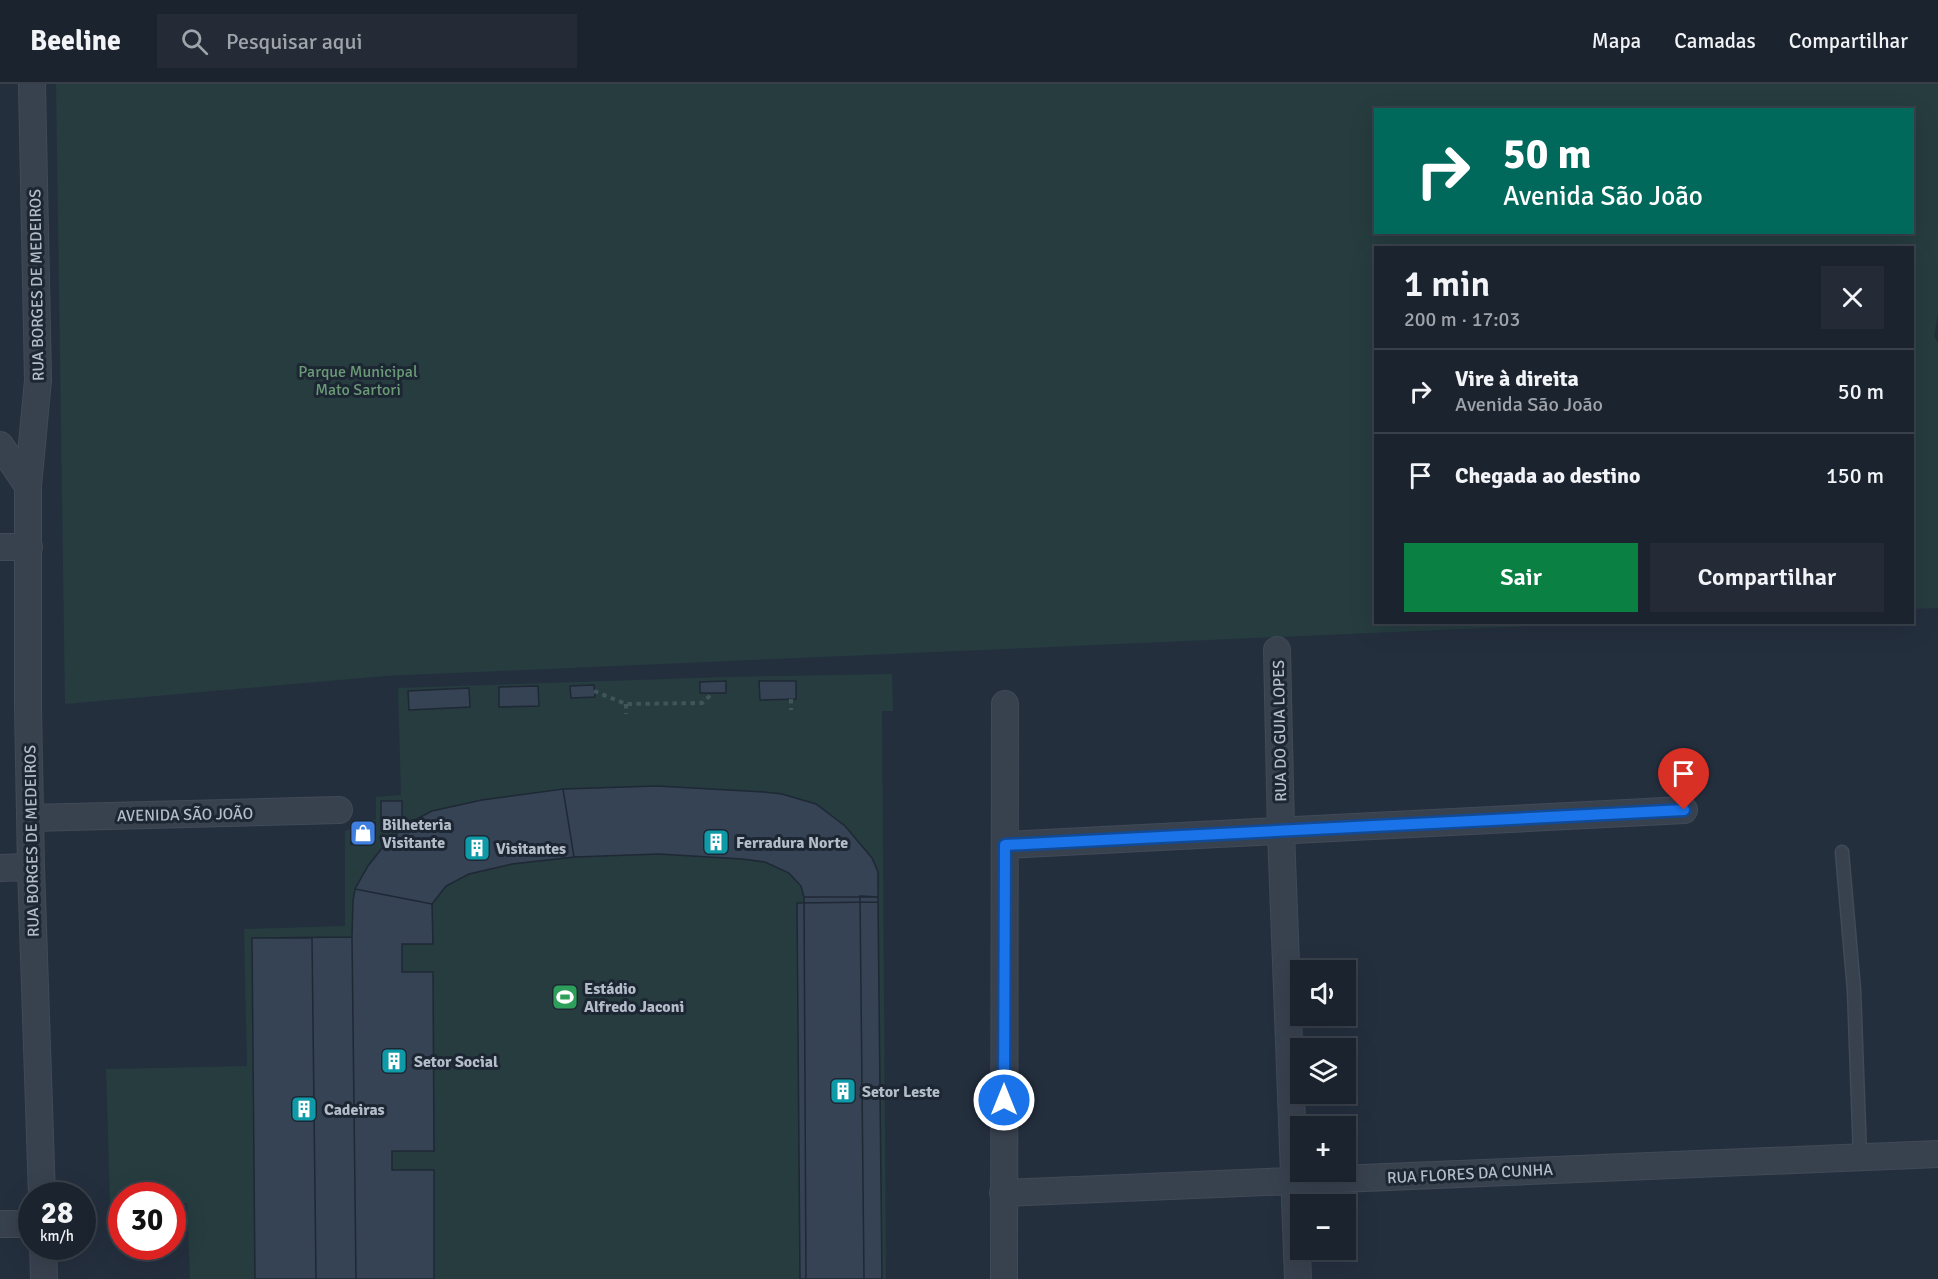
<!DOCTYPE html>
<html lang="pt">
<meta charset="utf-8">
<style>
:root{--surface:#1b232e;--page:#242b36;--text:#f1f3f6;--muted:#a0a4aa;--line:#39404a;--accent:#0b8043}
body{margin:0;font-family:Signika,sans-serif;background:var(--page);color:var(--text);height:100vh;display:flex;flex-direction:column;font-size:22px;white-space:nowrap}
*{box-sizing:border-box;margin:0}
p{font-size:20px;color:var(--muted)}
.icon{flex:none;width:33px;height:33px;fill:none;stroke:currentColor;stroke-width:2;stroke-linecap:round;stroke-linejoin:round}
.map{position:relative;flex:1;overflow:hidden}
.side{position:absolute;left:1374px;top:162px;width:540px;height:378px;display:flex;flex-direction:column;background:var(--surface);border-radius:0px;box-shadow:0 6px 24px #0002,0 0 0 2px var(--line)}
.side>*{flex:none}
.hud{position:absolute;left:1374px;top:24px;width:540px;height:126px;border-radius:0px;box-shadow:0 6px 24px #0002,0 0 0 2px var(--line);background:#00695c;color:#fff;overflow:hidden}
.tools{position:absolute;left:1290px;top:876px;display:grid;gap:12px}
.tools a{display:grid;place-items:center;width:66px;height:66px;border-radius:0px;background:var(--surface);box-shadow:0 6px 24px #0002,0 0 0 2px var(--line);font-size:30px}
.speed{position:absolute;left:18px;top:1098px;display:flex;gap:12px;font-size:30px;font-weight:700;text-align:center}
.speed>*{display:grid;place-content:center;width:78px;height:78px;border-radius:50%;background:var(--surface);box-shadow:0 6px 24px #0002,0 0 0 2px var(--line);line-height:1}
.speed small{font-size:15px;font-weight:400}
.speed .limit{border:9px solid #d22;background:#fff;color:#111}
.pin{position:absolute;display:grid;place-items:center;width:51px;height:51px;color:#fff;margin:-62px -26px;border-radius:50% 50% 50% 0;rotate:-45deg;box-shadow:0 0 6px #0007}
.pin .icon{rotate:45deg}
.me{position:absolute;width:66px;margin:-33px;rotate:0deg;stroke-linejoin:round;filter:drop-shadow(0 0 4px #0008)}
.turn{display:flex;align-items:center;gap:21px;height:126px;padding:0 30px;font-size:27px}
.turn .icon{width:78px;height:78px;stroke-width:2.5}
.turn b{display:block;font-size:42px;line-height:51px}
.round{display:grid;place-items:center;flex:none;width:63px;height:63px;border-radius:0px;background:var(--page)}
.headline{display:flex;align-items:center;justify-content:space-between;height:102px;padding:0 30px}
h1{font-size:36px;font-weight:600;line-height:45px}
.cta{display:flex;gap:12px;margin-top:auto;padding:12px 30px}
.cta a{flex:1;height:69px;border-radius:0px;background:var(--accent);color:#fff;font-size:24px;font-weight:600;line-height:69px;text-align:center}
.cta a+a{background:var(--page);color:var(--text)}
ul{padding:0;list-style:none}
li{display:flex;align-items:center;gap:18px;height:84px;padding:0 30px;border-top:2px solid var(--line)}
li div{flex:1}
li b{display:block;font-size:22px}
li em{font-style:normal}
header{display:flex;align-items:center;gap:36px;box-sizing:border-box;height:84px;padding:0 30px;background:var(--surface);border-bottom:2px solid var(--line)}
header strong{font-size:28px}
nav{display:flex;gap:33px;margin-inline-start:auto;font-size:21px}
.search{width:420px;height:54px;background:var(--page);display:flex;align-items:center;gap:15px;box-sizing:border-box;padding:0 21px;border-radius:0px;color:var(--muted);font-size:22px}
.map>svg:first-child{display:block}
</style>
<header>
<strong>Beeline</strong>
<div class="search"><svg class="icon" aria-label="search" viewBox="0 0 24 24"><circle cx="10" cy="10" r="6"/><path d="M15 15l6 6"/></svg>Pesquisar aqui</div>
<nav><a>Mapa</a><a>Camadas</a><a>Compartilhar</a></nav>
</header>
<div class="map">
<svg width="1938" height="1195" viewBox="0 0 1938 1195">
<rect width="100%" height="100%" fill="#242f3e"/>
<path fill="#263c3f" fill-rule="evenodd" d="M56,0h1882v230l-4,22 4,7v265l-25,1 -1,-361h-536v374l225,1 -1216,53 -320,28zM1376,26h536v122h-536z
M892,590l1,37h-11l4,568h-696l-3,-76 -14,1 -1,-8h-50l-1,9h-11l-4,-136 141,-3 -3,-137 101,-3v-95l31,-12v-22l25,-2 -3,-107 328,-11z"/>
<path fill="#364354" stroke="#1f2835" stroke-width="1.5" d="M726,597v12h-26v-11z
M759,597h37v18l-36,1z
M594,601l1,12 -24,1 -1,-12z
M538,602l1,20 -40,1v-20z
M469,604l1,19 -61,3 -1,-19z
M657,702l107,6 18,2 34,10 29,22 27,32 6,14v25h-74l-3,-11 -12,-13 -24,-11 -23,-3 -83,-5 -85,3 -11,-68z
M563,705l11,68 -62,7 -43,10 -23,12 -14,18 -77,-15 13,-23 18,-23 23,-20 23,-12 50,-11z
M381,717h21v17l-21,2z
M375,738v12l-24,10v-12z
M355,805l77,15 1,40h-31v28h31l1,179h-42v19h42v109h-78l-4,-342 1,-36z
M860,812l18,1 4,382h-18z
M804,813h74l4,382h-76z
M878,818l4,377h-82l-3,-376z
M352,853l4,342h-101l-3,-341z
M252,854h60l4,341h-61z"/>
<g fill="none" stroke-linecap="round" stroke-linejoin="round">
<defs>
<path id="service" d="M1842,768l12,138 6,166"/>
<path id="minor" d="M32,0l6,296 -10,106v221l3,160 11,329
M0,361l28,41
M0,463h29
M1277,566l4,182 17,447
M30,734l309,-8
M1005,761l679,-35
M0,784l31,-1
M1003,1109l935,-39
M0,1140h32
M43,1162l1,33
M1004,1195l1,-575"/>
</defs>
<use href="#service" stroke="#414a57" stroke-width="15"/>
<use href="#minor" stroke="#414a57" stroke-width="28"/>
<path stroke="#3f5557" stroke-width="4" stroke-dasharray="4.5 4.5" stroke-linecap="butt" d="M594,607l32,13 76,-1 11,-10
M791,615v11
M626,620v10"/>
<use href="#service" stroke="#38414e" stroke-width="12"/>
<use href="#minor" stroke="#38414e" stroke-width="26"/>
</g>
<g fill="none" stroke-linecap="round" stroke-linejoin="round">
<defs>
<path id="route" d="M1004,1016l1,-255 679,-35"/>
</defs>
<use href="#route" stroke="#114b97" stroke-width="15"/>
<use href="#route" stroke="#1a73e8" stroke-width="10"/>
</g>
<defs>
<symbol id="shop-square" viewBox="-11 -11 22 22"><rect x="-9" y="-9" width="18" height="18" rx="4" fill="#3f7fe0" stroke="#1d2633"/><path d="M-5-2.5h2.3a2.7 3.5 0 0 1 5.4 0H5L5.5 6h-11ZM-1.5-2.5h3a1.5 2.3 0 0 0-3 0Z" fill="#fff"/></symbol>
<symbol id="building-square" viewBox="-11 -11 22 22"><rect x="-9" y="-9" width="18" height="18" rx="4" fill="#0f9aa8" stroke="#1d2633"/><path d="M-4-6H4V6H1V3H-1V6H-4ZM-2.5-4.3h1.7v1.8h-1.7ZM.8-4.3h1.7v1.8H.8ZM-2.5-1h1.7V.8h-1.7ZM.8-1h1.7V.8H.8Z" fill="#fff"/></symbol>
<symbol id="stadium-square" viewBox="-11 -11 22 22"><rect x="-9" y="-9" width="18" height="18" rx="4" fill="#2e9e5b" stroke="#1d2633"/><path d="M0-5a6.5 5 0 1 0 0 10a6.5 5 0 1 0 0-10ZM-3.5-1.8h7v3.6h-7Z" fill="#fff"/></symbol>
</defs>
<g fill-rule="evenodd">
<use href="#shop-square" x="348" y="734" width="30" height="30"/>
<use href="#building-square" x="701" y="743" width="30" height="30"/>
<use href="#building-square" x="462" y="749" width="30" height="30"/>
<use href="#stadium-square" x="550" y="898" width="30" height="30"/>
<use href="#building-square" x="379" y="962" width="30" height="30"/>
<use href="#building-square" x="828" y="992" width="30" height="30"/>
<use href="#building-square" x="289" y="1010" width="30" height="30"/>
</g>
<g text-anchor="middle" stroke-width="6" stroke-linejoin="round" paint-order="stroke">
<g font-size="16" fill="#b4bcc9" stroke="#1d2633">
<text transform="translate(36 201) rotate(-91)" y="6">RUA BORGES DE MEDEIROS</text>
<text transform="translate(1279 647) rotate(-91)" y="6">RUA DO GUIA LOPES</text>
<text transform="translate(185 730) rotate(-1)" y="6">AVENIDA SÃO JOÃO</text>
<text transform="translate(31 757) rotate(-91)" y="6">RUA BORGES DE MEDEIROS</text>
<text transform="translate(1470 1089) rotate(-3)" y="6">RUA FLORES DA CUNHA</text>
</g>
<g font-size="16" fill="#6b9a76" stroke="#1d2633">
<text x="358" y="293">Parque Municipal<tspan x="358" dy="18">Mato Sartori</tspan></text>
</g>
<g font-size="16" font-weight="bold" fill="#b4bcc9" stroke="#1d2633" text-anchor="start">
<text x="382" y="746">Bilheteria<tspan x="382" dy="18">Visitante</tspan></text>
<text x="736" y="764">Ferradura Norte</text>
<text x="496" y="770">Visitantes</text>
<text x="584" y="910">Estádio<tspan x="584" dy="18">Alfredo Jaconi</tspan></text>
<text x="414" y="983">Setor Social</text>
<text x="862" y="1013">Setor Leste</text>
<text x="324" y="1031">Cadeiras</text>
</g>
</g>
</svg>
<div class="tools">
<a><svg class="icon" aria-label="sound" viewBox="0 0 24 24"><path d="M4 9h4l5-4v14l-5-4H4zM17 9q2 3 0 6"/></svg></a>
<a><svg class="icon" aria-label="layers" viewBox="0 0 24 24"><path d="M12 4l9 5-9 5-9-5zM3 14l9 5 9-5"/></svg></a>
<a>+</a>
<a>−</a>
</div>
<div class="speed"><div>28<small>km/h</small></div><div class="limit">30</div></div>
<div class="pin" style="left:1684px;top:726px;background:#d93025"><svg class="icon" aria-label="arrive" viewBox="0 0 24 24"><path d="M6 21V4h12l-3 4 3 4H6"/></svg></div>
<svg class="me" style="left:1004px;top:1016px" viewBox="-20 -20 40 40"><circle r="17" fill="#1a73e8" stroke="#fff" stroke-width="3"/><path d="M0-11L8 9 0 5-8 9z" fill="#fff"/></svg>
<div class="hud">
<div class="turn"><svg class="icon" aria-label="right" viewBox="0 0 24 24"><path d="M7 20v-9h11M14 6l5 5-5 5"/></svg><div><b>50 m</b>Avenida São João</div></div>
</div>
<section class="side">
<div class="headline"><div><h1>1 min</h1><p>200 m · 17:03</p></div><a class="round"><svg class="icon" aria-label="close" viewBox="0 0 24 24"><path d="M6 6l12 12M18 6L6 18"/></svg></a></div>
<ul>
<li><svg class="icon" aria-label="right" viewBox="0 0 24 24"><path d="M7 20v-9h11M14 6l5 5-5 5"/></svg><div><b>Vire à direita</b><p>Avenida São João</p></div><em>50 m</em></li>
<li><svg class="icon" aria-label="arrive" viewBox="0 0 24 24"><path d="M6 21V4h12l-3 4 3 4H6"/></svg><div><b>Chegada ao destino</b></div><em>150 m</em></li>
</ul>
<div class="cta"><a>Sair</a><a>Compartilhar</a></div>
</section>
</div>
